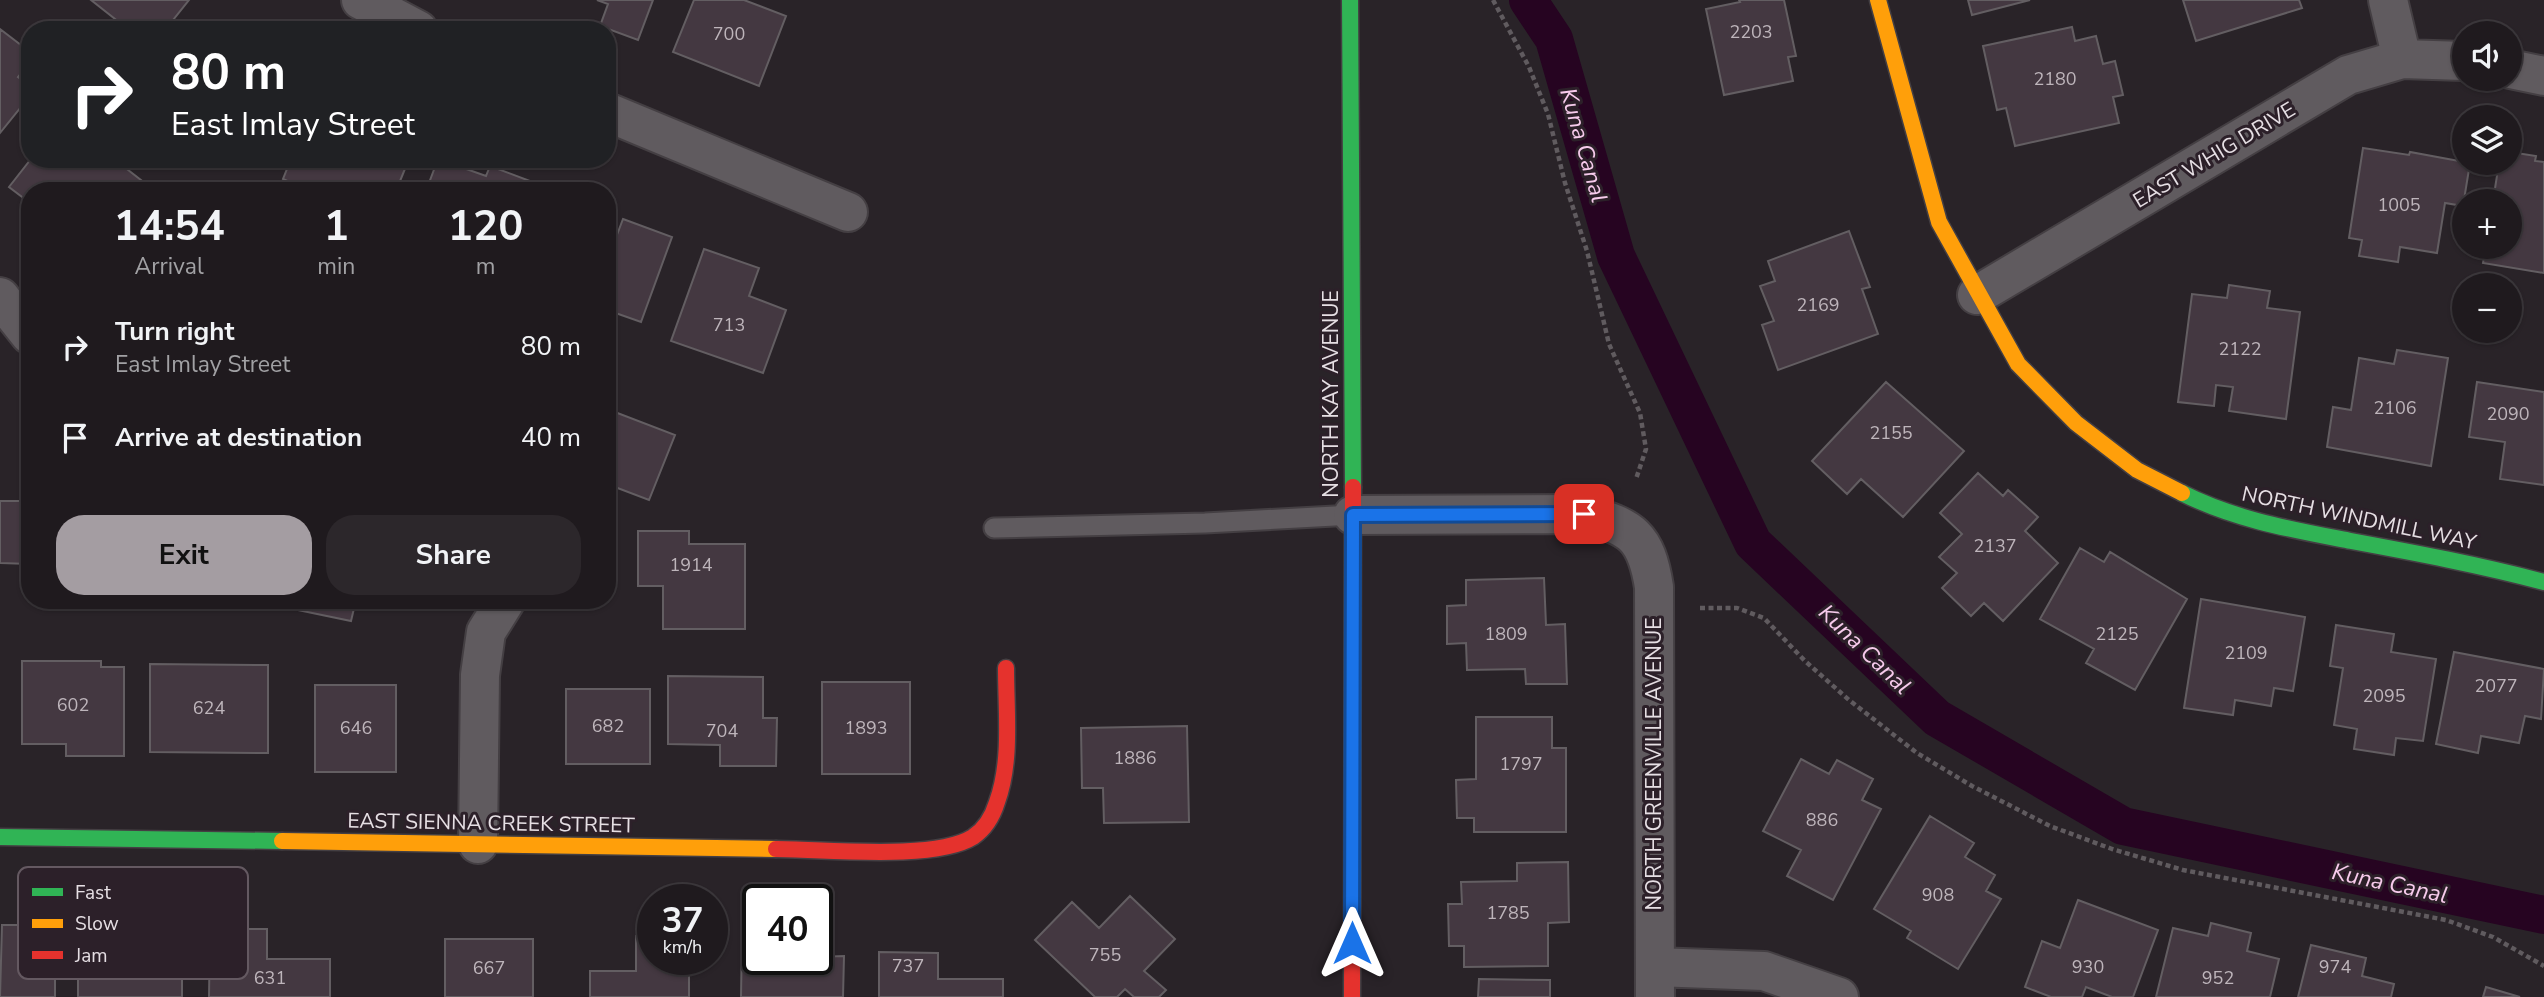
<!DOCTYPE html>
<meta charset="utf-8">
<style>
:root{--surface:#1f1a1e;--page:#2c272b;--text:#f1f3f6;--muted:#a1a1a4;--line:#3c383c;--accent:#a49da2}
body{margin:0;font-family:"Nunito Sans",sans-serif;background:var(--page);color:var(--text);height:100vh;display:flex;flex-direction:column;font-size:26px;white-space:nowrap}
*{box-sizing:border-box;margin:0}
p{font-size:23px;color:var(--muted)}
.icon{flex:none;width:38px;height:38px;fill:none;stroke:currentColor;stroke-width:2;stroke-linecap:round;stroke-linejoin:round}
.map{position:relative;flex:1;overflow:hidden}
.side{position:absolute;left:21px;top:182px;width:595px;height:427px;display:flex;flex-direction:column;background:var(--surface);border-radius:28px;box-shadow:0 2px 5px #0004,0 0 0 2px var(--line)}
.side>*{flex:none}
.hud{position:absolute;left:21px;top:21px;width:595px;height:147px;border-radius:28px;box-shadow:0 2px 5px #0004,0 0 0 2px var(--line);background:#202124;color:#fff;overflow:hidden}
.tools{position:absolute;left:2452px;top:21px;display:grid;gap:14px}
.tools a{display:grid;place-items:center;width:70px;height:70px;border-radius:50%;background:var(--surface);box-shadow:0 2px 5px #0004,0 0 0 2px var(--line);font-size:35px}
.speed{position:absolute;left:637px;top:884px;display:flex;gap:14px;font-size:35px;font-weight:700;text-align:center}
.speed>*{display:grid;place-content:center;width:91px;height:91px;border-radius:50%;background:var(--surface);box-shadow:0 2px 5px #0004,0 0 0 2px var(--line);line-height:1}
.speed small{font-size:18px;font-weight:400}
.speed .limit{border:4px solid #111;border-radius:10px;background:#fff;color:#111}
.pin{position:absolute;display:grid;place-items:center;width:60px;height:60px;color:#fff;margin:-30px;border-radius:14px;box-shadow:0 4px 10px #0006}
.me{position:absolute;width:77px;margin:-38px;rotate:0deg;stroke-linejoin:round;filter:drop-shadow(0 0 5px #0008)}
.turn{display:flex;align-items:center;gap:24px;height:147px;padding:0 35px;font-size:32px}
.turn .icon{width:91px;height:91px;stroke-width:2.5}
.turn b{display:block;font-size:49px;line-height:60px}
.eta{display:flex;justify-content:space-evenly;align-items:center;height:119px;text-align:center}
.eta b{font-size:42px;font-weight:700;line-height:49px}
.button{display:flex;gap:14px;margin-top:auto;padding:14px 35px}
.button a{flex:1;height:80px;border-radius:28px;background:var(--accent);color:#111;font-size:28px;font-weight:700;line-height:80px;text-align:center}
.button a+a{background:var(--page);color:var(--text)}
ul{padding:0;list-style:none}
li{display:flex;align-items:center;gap:21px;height:91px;padding:0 35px}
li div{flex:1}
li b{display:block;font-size:26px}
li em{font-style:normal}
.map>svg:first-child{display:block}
</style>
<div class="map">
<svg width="2544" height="997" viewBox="0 0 2544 997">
<rect width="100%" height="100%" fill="#292328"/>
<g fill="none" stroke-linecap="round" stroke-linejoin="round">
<path stroke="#260421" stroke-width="38" d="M1528,0l26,39 62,217 137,287 184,175 186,108 421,89"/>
</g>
<path fill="#443841" stroke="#635e62" stroke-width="2" d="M91,0h98l-24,30h-36z
M597,0h56l-15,40 -38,-14 8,-22z
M694,0h50l42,16 -27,70 -86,-34z
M1739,0h45l12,56 -8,1 5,24 -69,14 -18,-86 34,-7z
M1968,0h62l-58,15z
M2183,0h116l3,8 -106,33z
M2072,27l3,14 21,-5 7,28 12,-3 8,34 -10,2 6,26 -104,23 -9,-38 -9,2 -14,-64z
M0,29l30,23v10l-12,15 12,9v10l-30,37z
M2363,148l46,7 1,-3 60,11 -7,43 -18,-3 -8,50 -37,-6 -2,15 -39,-6 3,-16 -13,-2z
M2510,152l26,4 -1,5 9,1v111l-61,-10 3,-16h24v-46h-17l6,-38h11z
M31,159h83l32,25 -5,7h-111v12l-21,-16z
M291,159h118l-13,32h-86l-27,-12z
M438,159l48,17 4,-10 53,20 -1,5h-116z
M623,219l49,18 -31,85 -34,-12v-73l8,3z
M1849,231l21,56 -8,2 16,45 -100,36 -16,-45 12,-4 -14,-35 15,-5 -7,-20z
M704,249l55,19 -10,28 37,14 -23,63 -92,-32z
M2229,285l41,6 -3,17 33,4 -14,107 -57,-8 4,-24 -17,-2 -2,21 -36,-4 14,-108 35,4z
M2397,350l51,8 -17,108 -104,-19 6,-40 18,3 8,-52 35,6z
M1886,382l78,69 -61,66 -42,-38 -14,15 -35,-33z
M2477,382l67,10v93l-44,-6 5,-37 -36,-5z
M607,409l68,26 -26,65 -42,-16z
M1978,473l25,23 5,-6 30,27 -13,14 33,32 -55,58 -19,-18 -13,13 -29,-28 15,-15 -18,-16 23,-23 -22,-21z
M0,501h30v63l-30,-1z
M638,531h51v13h56v85h-82v-43h-25z
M2080,548l24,14 6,-10 77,47 -52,91 -49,-27 8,-14 -54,-30z
M1544,578l2,47 19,-1 2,60h-41l-1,-15 -58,1 -1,-27 -19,1v-38l19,-1v-25z
M2201,599l104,18 -12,74 -19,-3 -3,18 -36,-6 -2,15 -49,-7z
M289,600h67l-5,21 -63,-13z
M2336,625l58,9 -3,18 45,7 -13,82 -27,-3 -2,17 -40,-6 3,-20 -23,-4 9,-57 -13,-2z
M2454,652l90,17 -3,50 -16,-3 -6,27 -38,-7 -3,17 -42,-9z
M22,661h79v6h23v89h-58v-12h-44z
M150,664l118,1v88l-118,-1z
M668,676l95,1v41h14l-1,48h-56v-21l-52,-1z
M822,682h88v92h-88z
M315,685h81v87h-81z
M566,689h84v75h-84z
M1476,717h76v31h14v84h-92v-14h-17l-1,-38 20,-1z
M1187,726l2,96 -85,1 -1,-35h-21l-1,-60z
M1801,759l28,15 8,-14 36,19 -11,21 19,9 -48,91 -46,-24 14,-26 -38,-19z
M1930,816l44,27 -9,14 30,18 -9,16 15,8 -43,70 -51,-31 4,-7 -37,-22z
M1568,862l1,60 -21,1v43l-84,1v-21h-15l-1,-42h14l-1,-22 56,-1v-18z
M1130,896l45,43 -31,32 22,19 -7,7h-25l-9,-8 -8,8h-22l-60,-57 37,-38 27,26z
M2078,900l80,30 -25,67h-21l-26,-10 -4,10h-31l-26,-10 17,-46 18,7z
M2211,923l40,10 -4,18 32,8 -9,38h-114l17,-69 35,8z
M2,925h53v72h-55z
M78,928h52v23h52v46h-104z
M210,929h57v30h63v38h-121z
M636,936h17v23h36v38h-99v-26h46z
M742,937h16v22l86,-3 -1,41h-102z
M445,939h88v58h-88z
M2311,945l55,13 -4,18 32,8 -3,13h-93z
M879,952l59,1v26h65v18h-124z
M1479,979l71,1v17h-72z
M2486,987l34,10h-37z"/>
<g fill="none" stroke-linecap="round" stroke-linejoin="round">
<defs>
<path id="lane" d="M994,528l211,-5 148,-8"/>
<path id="street" d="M361,0l57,30
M2388,0l14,59
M2510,69l34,7
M607,112l241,100
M1977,295l371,-220 54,-16 62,2
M0,297l30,38
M1353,515l231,-1c48,13 62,22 70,73l1,410
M478,844l2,-169 6,-43 20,-32
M1655,967l109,4 75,26"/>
<path id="fast" d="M1350,0l3,487
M2182,493c53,27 112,37 169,48 65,12 129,24 193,41
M0,837l282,4"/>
<path id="slow" d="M1878,0l61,222 79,142 58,59 61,47 45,23
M282,841l494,8"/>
<path id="jam" d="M776,849c47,0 159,12 197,-12 12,-8 20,-22 24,-35 15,-41 9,-91 9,-134
M1352,997l1,-510"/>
</defs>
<use href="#lane" stroke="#443f43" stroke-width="23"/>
<use href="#street" stroke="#443f43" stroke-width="42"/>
<use href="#fast" stroke="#443f43" stroke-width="19"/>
<use href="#slow" stroke="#443f43" stroke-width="19"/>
<use href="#jam" stroke="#443f43" stroke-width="19"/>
<path stroke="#605b5f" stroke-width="4.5" stroke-dasharray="5 3.5" stroke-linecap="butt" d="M1493,0l36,67 19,47 17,69 22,68 22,93 31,69 6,36 -10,30
M1700,608h37l27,10 41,43 44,39 68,53 55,33 78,40 62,23 71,21 263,50 47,17 51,29"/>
<use href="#lane" stroke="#605b5f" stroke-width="19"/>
<use href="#street" stroke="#605b5f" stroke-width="38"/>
<use href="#fast" stroke="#30b455" stroke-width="16"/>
<use href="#slow" stroke="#ff9f0a" stroke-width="16"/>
<use href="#jam" stroke="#e5322d" stroke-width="16"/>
</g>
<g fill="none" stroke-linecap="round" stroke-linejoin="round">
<defs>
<path id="route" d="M1352,943l1,-428 231,-1"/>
</defs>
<use href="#route" stroke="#114b97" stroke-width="18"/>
<use href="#route" stroke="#1a73e8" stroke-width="12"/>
</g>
<g text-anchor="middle" stroke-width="6" stroke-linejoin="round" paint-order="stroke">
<g font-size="18" fill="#beb5bb">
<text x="1751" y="38">2203</text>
<text x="729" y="40">700</text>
<text x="2055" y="85">2180</text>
<text x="2399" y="211">1005</text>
<text x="1818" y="311">2169</text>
<text x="729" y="331">713</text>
<text x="2240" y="355">2122</text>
<text x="2395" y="414">2106</text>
<text x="2508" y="420">2090</text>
<text x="1891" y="439">2155</text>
<text x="1995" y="552">2137</text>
<text x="691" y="571">1914</text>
<text x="1506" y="640">1809</text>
<text x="2117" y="640">2125</text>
<text x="2246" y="659">2109</text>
<text x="2496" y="692">2077</text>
<text x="2384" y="702">2095</text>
<text x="73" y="711">602</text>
<text x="209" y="714">624</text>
<text x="608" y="732">682</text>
<text x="356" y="734">646</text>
<text x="866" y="734">1893</text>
<text x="722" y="737">704</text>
<text x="1135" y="764">1886</text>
<text x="1521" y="770">1797</text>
<text x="1822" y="826">886</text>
<text x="1938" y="901">908</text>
<text x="1508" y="919">1785</text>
<text x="1105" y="961">755</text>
<text x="908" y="972">737</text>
<text x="2088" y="973">930</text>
<text x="2335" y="973">974</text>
<text x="489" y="974">667</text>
<text x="270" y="984">631</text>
<text x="2218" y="984">952</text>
</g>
<g font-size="21" fill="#e6dfe4" stroke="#2c2029">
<text transform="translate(2214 155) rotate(-31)" y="7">EAST WHIG DRIVE</text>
<text transform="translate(1331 394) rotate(-90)" y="7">NORTH KAY AVENUE</text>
<text transform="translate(2359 518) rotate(12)" y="7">NORTH WINDMILL WAY</text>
<text transform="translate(1654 764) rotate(-90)" y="7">NORTH GREENVILLE AVENUE</text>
<text transform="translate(491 823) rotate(1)" y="7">EAST SIENNA CREEK STREET</text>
</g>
<g font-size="23" font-style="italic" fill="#f7cbec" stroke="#2c2029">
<text transform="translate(1584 145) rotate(74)" y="8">Kuna Canal</text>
<text transform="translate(1865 649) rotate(44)" y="8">Kuna Canal</text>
<text transform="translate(2390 883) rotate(12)" y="8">Kuna Canal</text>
</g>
</g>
<rect x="18" y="867" width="230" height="112" rx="10" fill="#2c2029" stroke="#645961" stroke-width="2"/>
<rect x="32" y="888" width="31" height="8" fill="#30b455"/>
<rect x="32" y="919" width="31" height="9" fill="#ff9f0a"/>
<rect x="32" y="951" width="31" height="8" fill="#e5322d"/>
<g font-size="19" fill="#e6dfe4">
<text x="75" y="899">Fast</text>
<text x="75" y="930">Slow</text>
<text x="75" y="962">Jam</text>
</g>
</svg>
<div class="tools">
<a><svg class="icon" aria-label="sound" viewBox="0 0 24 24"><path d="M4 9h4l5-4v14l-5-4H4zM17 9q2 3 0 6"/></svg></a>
<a><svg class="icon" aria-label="layers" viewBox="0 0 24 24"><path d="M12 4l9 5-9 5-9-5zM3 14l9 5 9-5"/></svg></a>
<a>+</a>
<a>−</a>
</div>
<div class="speed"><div>37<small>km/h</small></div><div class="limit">40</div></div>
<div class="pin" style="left:1584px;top:514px;background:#d93025"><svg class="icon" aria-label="arrive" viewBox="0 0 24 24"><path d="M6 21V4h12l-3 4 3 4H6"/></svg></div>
<svg class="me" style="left:1352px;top:943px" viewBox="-20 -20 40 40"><path d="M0-17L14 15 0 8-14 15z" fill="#1a73e8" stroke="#fff" stroke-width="4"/></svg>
<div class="hud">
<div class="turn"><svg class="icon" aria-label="right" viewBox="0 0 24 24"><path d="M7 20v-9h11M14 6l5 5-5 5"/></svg><div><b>80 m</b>East Imlay Street</div></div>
</div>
<section class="side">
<div class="eta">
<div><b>14:54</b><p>Arrival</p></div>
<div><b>1</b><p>min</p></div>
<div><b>120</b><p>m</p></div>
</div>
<ul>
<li><svg class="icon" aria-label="right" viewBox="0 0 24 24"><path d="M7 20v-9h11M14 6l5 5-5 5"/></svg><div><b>Turn right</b><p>East Imlay Street</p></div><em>80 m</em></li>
<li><svg class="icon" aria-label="arrive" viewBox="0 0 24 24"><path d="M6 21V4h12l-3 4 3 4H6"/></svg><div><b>Arrive at destination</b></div><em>40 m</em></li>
</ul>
<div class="button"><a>Exit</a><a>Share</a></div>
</section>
</div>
